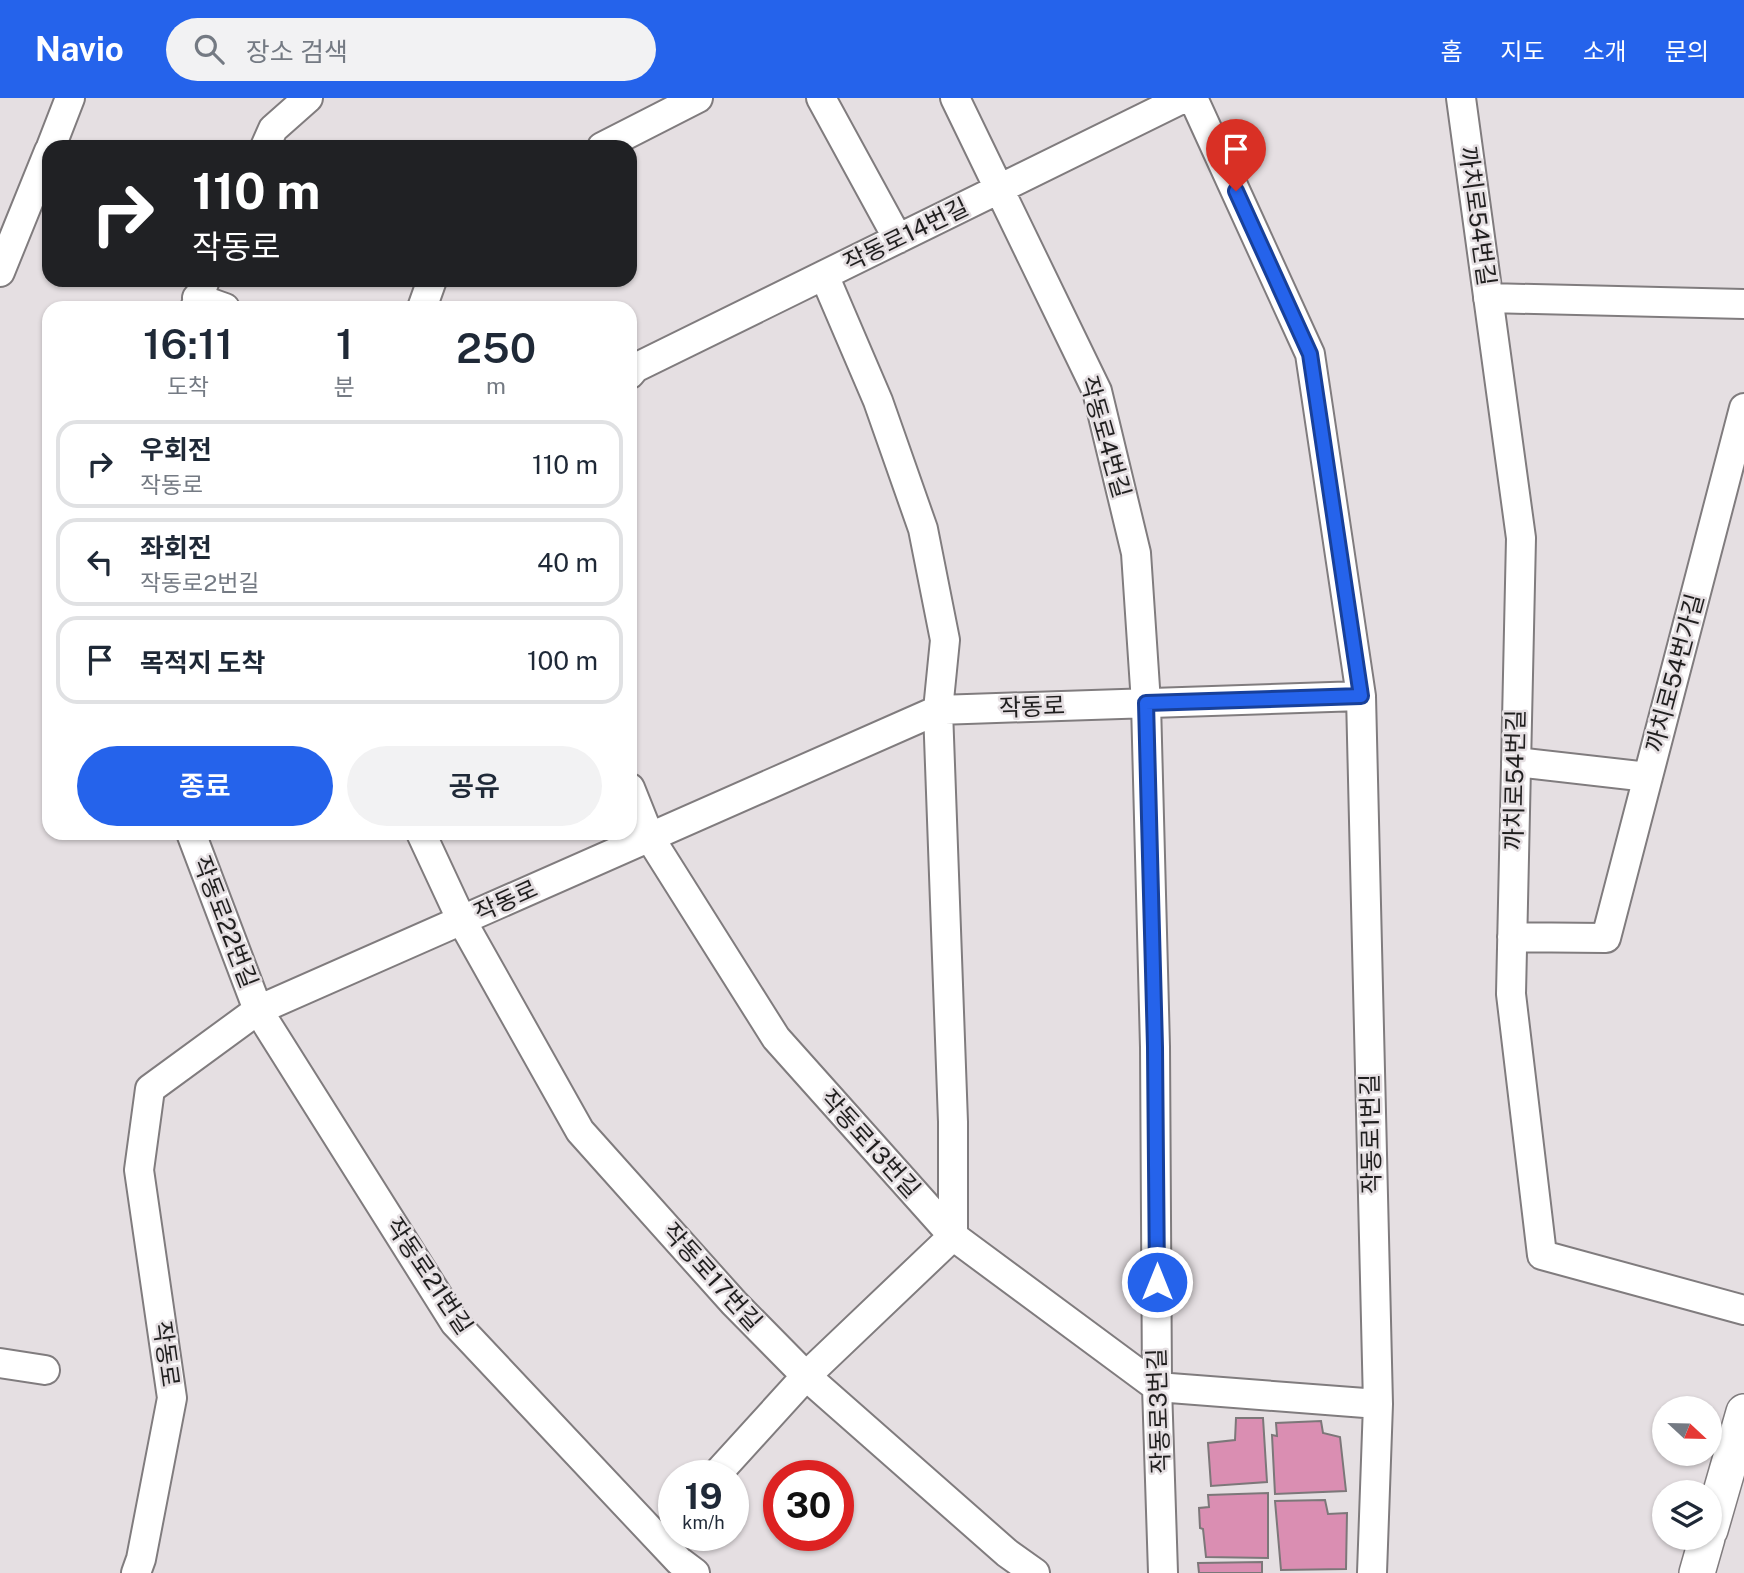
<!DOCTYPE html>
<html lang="ko">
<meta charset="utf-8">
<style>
:root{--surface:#fff;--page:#f2f2f3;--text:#1f2937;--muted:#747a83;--line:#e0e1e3;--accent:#2563eb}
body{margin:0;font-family:"Public Sans","Noto Sans KR",sans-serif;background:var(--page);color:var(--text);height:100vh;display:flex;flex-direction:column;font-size:26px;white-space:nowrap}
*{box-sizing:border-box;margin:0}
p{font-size:23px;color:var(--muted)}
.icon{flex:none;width:38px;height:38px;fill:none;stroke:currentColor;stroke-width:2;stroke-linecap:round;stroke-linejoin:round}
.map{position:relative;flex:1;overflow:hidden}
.sheet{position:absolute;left:42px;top:203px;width:595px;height:539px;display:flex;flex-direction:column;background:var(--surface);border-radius:21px;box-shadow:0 2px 5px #0004}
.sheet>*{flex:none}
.guide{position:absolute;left:42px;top:42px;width:595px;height:147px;border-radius:21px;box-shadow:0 2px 5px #0004;background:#202124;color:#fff;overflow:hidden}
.needle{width:46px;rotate:112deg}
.controls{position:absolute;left:1652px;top:1298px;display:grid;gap:14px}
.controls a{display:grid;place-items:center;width:70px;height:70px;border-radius:50%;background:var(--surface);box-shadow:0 2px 5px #0004;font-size:35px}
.speed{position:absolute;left:658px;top:1362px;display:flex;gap:14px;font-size:35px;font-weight:700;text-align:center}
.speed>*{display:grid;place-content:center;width:91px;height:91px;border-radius:50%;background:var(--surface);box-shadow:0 2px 5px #0004;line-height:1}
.speed small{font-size:18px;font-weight:400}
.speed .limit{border:10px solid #d22;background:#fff;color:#111}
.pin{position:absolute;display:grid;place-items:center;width:60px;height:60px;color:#fff;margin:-72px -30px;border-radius:50% 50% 50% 0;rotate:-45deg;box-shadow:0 0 7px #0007}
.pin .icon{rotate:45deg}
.me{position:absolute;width:77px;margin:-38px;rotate:0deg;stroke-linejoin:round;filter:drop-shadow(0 0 5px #0008)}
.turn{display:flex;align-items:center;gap:24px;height:147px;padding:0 35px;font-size:32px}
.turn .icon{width:91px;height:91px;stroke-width:2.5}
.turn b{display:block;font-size:49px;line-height:60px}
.eta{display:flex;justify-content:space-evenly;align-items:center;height:119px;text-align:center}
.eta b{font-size:42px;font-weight:600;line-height:49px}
.primary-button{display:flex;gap:14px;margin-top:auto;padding:14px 35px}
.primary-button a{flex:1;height:80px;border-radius:42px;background:var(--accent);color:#fff;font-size:28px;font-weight:600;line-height:80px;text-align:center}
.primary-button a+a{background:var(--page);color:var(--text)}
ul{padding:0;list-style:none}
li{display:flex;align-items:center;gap:21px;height:88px;margin:0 14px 10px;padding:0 21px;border:4px solid var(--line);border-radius:21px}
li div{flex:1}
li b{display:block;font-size:26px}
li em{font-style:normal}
header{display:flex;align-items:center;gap:42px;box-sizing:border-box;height:98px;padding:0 35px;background:var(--accent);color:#fff}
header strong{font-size:33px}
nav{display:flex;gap:38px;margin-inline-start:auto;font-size:24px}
.search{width:490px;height:63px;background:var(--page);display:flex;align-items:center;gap:18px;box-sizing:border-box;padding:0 24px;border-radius:38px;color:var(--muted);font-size:26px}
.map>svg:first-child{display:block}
</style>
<header>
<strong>Navio</strong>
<div class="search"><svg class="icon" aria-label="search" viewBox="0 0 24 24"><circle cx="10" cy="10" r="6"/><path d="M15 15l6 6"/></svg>장소 검색</div>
<nav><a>홈</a><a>지도</a><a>소개</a><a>문의</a></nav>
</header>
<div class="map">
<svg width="1744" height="1475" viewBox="0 0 1744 1475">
<rect width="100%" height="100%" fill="#e5dfe2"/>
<path fill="#da8eb2" stroke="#7c7779" stroke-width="2" d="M1236,1320h27l4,64 -56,4 -3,-43 27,-3z
M1321,1323l2,12 17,4 6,54 -71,3 -3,-59 5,1 -1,-13z
M1268,1395v65l-62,-1 -3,-28 -3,-1 -1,-20 10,-1 -1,-12z
M1325,1402l3,14 19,-1 -1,56 -65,1 -6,-69z
M1262,1464v11h-63l-1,-10z"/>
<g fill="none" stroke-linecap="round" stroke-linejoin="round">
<defs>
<path id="minor" d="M821,0l77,141
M955,0l142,293 39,162 10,150 9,344 2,340 6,186
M1193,0l117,256 51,342 17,708 -6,169
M1461,0l60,440 -10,456 31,261 202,55
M51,49l19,-49
M265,49l8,-18 35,-31
M602,49l96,-49
M0,174l49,-121
M197,200l28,10
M1488,200l256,6
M195,210l10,-28
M422,210l10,-28
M630,276l5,-6 549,-270
M1516,664l132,15
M630,690l20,50 126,200 177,198 204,151 221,17
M191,735l67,177 197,313 224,238 16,12
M421,735l41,88 118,210 154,172 72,73 201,177 28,20
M1512,839l94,1 138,-530
M0,1265l45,7
M716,1377l90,-99 147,-140v-114l-15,-412 7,-70 -22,-111 -45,-128 -54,-126
M136,1475l5,-14 31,-161 -33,-228 11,-81 108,-79 680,-300 423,-14"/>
<path id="tertiary" d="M1710,1432l34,-118
M1697,1475l10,-35"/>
</defs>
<use href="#minor" stroke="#807c7e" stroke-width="32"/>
<use href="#tertiary" stroke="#807c7e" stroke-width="38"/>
<use href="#minor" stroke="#fff" stroke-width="28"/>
<use href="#tertiary" stroke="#fff" stroke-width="35"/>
</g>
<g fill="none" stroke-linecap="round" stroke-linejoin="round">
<defs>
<path id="route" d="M1157,1184l-2,-235 -9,-344 215,-7 -51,-342 -74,-163"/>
</defs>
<use href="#route" stroke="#184099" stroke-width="18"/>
<use href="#route" stroke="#2563eb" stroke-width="12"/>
</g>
<g text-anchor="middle" stroke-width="5" stroke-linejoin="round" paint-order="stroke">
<g font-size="24" fill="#201f1f" stroke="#e5dfe2">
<text transform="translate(1477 118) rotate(82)" y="8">까치로54번길</text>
<text transform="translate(906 137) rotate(-26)" y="8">작동로14번길</text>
<text transform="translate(1105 339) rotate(74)" y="8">작동로4번길</text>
<text transform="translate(1675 575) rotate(-75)" y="8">까치로54번가길</text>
<text transform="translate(1032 609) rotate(-2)" y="8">작동로</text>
<text transform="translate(1515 682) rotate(-89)" y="8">까치로54번길</text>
<text transform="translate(506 803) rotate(-24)" y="8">작동로</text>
<text transform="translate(225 824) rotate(69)" y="8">작동로22번길</text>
<text transform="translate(1371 1036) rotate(-91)" y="8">작동로1번길</text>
<text transform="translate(870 1046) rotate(48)" y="8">작동로13번길</text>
<text transform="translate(429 1178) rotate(56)" y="8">작동로21번길</text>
<text transform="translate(712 1179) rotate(48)" y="8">작동로17번길</text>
<text transform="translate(166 1256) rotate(82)" y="8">작동로</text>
<text transform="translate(1159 1313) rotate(-92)" y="8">작동로3번길</text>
</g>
</g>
</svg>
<div class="controls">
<a><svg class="needle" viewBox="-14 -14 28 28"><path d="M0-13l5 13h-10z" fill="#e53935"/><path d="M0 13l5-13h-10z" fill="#747a83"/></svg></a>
<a><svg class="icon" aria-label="layers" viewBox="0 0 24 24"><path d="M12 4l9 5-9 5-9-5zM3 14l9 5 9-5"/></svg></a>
</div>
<div class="speed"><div>19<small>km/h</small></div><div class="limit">30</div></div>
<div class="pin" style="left:1236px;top:93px;background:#d93025"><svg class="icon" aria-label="arrive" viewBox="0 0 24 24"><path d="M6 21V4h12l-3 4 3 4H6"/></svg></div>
<svg class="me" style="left:1157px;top:1184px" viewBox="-20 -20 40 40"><circle r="17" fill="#2563eb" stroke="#fff" stroke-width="3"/><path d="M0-11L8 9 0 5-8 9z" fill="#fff"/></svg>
<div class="guide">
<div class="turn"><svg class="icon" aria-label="right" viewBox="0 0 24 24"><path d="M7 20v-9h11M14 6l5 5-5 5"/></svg><div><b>110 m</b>작동로</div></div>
</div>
<section class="sheet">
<div class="eta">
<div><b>16:11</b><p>도착</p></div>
<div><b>1</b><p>분</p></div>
<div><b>250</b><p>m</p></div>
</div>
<ul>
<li><svg class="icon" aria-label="right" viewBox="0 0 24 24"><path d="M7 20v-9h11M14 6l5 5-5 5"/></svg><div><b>우회전</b><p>작동로</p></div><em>110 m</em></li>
<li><svg class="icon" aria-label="left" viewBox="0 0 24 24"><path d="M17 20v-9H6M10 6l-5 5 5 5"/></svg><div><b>좌회전</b><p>작동로2번길</p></div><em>40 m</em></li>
<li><svg class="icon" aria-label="arrive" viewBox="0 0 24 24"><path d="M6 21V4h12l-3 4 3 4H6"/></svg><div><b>목적지 도착</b></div><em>100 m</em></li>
</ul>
<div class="primary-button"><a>종료</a><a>공유</a></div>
</section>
</div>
